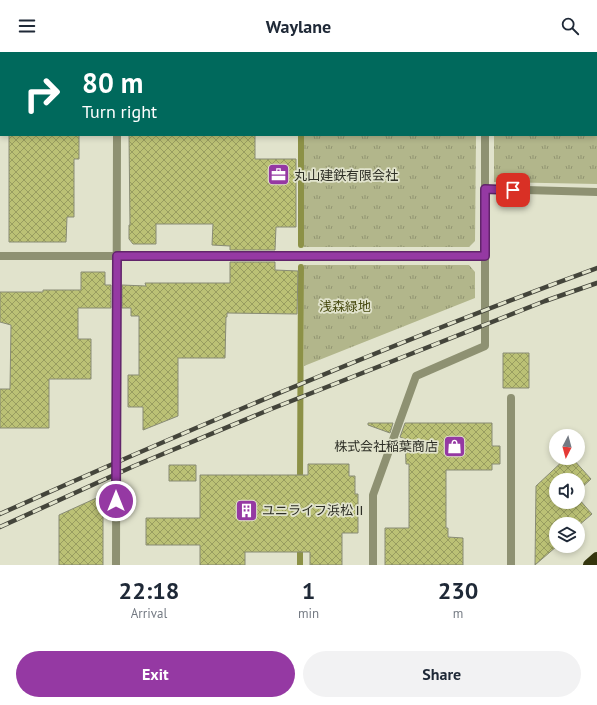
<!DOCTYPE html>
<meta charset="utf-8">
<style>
:root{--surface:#fff;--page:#f2f2f3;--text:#1f2937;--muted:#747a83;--accent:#9539a3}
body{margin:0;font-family:"PT Sans","Noto Sans JP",sans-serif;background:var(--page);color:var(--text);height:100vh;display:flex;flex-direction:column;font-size:15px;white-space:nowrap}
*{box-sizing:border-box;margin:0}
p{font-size:13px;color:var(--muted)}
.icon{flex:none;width:22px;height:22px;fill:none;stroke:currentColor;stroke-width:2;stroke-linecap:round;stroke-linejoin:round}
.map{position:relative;height:513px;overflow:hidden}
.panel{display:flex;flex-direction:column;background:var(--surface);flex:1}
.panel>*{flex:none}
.guide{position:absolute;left:0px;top:0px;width:597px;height:84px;box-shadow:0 2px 6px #0003;background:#00695c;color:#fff;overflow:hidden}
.needle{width:26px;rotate:186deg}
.tools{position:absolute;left:549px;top:377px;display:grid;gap:8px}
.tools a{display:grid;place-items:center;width:36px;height:36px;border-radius:50%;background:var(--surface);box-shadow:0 2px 6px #0003;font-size:20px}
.pin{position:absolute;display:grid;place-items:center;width:34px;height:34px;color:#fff;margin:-17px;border-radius:8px;box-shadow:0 2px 6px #0006}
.me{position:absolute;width:44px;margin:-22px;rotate:0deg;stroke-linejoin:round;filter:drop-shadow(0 0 3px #0008)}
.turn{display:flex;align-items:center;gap:14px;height:84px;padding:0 16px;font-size:18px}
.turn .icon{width:52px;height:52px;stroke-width:2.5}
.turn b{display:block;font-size:28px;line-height:34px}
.eta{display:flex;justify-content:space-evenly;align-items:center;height:68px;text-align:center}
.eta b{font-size:24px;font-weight:700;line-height:28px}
.action{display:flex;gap:8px;margin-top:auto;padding:8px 16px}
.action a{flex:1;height:46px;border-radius:24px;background:var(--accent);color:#fff;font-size:16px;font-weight:700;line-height:46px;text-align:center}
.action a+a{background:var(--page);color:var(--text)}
header{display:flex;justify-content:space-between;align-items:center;height:52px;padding:0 16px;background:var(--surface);font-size:18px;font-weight:700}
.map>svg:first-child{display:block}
</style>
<header><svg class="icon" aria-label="menu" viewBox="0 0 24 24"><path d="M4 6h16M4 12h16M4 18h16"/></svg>Waylane<svg class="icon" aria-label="search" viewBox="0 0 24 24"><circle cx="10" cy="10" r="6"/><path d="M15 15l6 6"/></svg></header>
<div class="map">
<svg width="597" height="513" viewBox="0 0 597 513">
<defs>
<pattern id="park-tufts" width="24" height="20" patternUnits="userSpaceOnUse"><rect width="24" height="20" fill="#b2b68b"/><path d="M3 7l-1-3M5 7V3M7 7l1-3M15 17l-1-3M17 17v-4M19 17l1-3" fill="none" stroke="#919471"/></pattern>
<pattern id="building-cross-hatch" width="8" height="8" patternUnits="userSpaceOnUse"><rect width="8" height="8" fill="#bbc175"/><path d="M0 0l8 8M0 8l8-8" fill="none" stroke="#989d60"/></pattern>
</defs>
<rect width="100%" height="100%" fill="#e1e3cc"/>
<path fill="url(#park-tufts)" d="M304,0h172v1h-172z
M495,0h102v132l-103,-2v-47h102v-82z
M304,83h172l-1,106 -6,6h-165z
M304,213h165l6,7v26l-171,68z"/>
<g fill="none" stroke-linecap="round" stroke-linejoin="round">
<path stroke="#8c9146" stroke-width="6" d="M301,1v-1
M301,193v-110
M300,429l1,-214
M300,513v-20"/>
</g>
<path fill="url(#building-cross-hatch)" stroke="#888b75" d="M9,83h70v24h-5v58h-7l-1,25h-57z
M129,83h126v24h41v68h-20l-1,23h-45v-4l-18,-1 1,-21h-57v20h-23l-4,-5v-14h1z
M230,210h45v8l23,1 -1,43 -70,-1v4h-1l-1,41h-47v58l-35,14v-23h-15v-32h11v-59h-8v-8h-9v-23l24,1 -1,-3h85z
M81,220h24v13h6v23h-33v31h13v40h-42v49h-49v-39h10l1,-64 -11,-3v-30h43v-2h38z
M503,301h26v35h-26z
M368,371h25l-3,10 -22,-8z
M405,371h87v23h8v18h-8v6h-46v58h2v9l15,1v27h-78v-37h24v-64h-3l-1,-25 -5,-2z
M566,406h6l19,21 -13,12v-11h-22v22h22v-4l14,16 -14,12v-2h-22l1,22 -22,19 1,-79z
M308,412h41v12h6v18h3v39h-16v32h-32v-13h-65v13h-45v-20h-54v-27h54v-43h108z
M169,413h27v16h-27z
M103,443v70h-44v-50z"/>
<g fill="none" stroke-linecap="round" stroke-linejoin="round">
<path stroke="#8e9172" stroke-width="8" d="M511,513v-167"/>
<path stroke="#8e9172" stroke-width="8" d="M118,1v-1
M485,1v-1
M485,137l112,3
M0,204h485
M116,513l1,-430
M373,513v-70l43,-119 69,-30v-211"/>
<path stroke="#34360e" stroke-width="12" d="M589,513l8,-7"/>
<defs>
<path id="rail" d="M0,462c196,-88 395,-172 597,-246
M0,475l134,-61 137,-57 274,-108 52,-18"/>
</defs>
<use href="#rail" stroke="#44453b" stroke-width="4.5"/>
<use href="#rail" stroke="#e1e3cc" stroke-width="3" stroke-dasharray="9" stroke-linecap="butt"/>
</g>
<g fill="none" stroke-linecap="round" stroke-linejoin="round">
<defs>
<path id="route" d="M116,449l1,-245h368v-67l28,1"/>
</defs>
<use href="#route" stroke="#61256a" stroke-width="10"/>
<use href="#route" stroke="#9539a3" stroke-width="7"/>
</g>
<defs>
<symbol id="office-square" viewBox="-11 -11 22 22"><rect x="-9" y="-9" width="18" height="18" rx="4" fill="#9539a3" stroke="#e1e3cc"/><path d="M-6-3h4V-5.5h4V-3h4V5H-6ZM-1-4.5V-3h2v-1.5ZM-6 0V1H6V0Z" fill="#fff"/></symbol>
<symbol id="shop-square" viewBox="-11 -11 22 22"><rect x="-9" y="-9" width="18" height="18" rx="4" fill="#9539a3" stroke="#e1e3cc"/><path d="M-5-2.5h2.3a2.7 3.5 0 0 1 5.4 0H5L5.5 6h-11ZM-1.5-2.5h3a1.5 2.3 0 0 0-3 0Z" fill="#fff"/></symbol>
<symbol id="building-square" viewBox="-11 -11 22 22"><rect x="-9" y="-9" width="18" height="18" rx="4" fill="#9539a3" stroke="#e1e3cc"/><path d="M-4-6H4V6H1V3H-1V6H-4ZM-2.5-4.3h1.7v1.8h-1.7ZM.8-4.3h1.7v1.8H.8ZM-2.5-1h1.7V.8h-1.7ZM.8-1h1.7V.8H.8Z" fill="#fff"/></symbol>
</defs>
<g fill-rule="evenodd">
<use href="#office-square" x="266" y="110" width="25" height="25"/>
<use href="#shop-square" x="442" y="382" width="25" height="25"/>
<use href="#building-square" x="234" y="446" width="25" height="25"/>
</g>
<g text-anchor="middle" stroke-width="3.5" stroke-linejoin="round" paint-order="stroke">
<g font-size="13" fill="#2e2f26" stroke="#e1e3cc" text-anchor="start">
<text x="294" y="128">丸山建鉄有限会社</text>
<text x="438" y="399" text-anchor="end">株式会社稲葉商店</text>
<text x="262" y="463">ユニライフ浜松Ⅱ</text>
</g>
<g font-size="13" fill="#484b11" stroke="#e1e3cc">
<text x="345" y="259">浅森緑地</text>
</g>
</g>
</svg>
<div class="tools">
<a><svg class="needle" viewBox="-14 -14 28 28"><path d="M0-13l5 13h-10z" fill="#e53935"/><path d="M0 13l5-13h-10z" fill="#747a83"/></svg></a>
<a><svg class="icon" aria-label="sound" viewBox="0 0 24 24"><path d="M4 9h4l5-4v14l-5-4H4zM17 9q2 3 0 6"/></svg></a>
<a><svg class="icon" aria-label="layers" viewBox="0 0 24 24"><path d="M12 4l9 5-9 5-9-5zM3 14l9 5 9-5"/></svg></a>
</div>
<div class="pin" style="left:513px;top:138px;background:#d93025"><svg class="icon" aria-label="arrive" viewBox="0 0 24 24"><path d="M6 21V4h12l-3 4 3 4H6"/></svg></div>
<svg class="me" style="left:116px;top:449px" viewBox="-20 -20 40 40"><circle r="17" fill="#9539a3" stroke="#fff" stroke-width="3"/><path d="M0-11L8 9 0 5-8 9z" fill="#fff"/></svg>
<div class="guide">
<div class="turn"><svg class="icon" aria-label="right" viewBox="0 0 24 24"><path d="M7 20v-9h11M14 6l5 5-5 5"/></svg><div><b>80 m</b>Turn right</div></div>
</div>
</div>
<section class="panel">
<div class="eta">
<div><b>22:18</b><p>Arrival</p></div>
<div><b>1</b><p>min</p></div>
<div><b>230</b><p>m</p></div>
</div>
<div class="action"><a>Exit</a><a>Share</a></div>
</section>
